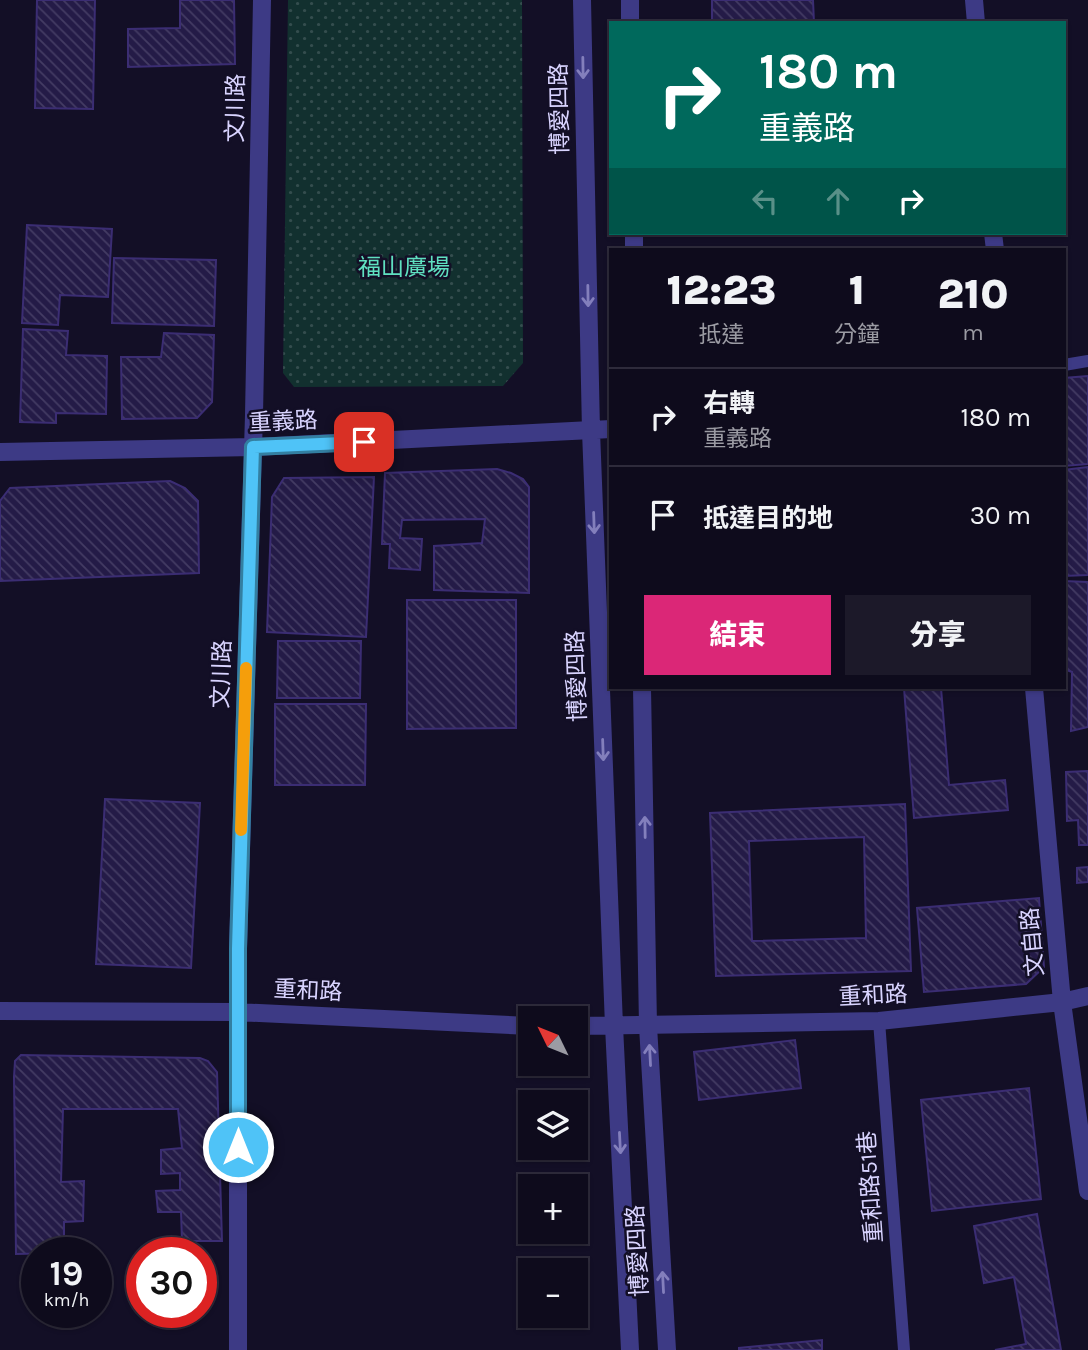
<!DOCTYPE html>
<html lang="zh-TW">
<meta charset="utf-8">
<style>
:root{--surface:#0e0b1c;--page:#1c1929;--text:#f1f3f6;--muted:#9b9ba3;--line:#2e2b3b;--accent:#db2777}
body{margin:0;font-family:Karla,"Noto Sans TC",sans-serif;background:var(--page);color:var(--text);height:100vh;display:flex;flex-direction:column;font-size:26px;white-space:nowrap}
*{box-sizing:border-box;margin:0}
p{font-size:23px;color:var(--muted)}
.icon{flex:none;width:38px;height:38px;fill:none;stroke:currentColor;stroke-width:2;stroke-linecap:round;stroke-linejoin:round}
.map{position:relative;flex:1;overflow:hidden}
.details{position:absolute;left:609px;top:248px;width:457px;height:441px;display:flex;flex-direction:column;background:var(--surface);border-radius:0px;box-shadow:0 2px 5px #0004,0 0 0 2px var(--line)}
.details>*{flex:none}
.guide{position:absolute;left:609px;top:21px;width:457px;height:214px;border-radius:0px;box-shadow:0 2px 5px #0004,0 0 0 2px var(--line);background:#00695c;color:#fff;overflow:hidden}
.needle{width:46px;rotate:313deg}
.fabs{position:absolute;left:518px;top:1006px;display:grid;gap:14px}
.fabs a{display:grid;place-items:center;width:70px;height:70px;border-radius:0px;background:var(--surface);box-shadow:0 2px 5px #0004,0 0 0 2px var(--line);font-size:35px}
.speed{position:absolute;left:21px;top:1237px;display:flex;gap:14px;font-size:35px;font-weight:700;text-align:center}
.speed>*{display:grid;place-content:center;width:91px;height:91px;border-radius:50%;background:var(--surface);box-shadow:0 2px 5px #0004,0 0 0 2px var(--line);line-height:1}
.speed small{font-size:18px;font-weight:400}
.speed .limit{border:10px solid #d22;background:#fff;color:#111}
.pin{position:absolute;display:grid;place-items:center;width:60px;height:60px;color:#fff;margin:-30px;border-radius:14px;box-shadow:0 4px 10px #0006}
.me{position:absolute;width:77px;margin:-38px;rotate:0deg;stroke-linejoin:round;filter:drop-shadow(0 0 5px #0008)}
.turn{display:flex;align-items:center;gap:24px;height:147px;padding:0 35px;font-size:32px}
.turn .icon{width:91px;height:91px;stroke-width:2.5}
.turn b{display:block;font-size:49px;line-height:60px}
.lanes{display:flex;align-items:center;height:66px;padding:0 35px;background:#0003;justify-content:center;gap:35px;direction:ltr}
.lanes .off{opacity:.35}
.eta{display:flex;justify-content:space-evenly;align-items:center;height:119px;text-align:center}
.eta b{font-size:42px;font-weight:800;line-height:49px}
.action{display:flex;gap:14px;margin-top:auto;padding:14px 35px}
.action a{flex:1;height:80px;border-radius:0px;background:var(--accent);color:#fff;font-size:28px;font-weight:800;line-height:80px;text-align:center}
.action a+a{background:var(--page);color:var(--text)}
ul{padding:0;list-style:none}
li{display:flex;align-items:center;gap:21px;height:98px;padding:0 35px;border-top:2px solid var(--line)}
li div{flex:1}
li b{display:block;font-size:26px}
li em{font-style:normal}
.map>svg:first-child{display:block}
</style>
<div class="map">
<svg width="1088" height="1350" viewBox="0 0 1088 1350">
<defs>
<pattern id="park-dots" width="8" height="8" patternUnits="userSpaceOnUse" patternTransform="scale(1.75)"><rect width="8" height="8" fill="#12302f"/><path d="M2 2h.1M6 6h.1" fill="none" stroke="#344d4e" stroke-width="1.8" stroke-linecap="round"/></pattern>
<pattern id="building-back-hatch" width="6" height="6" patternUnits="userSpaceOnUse" patternTransform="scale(1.75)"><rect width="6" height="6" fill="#241b47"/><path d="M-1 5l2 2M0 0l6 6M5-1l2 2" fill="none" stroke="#433b63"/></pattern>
</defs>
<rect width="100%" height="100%" fill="#130f26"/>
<path fill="url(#park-dots)" d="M288,0h234l1,363 -20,23 -209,1 -11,-14z"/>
<path fill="url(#building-back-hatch)" stroke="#3b2d73" stroke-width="2" fill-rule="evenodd" d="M37,0h58l-2,109 -58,-1z
M180,0h54l1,64 -107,3v-38l52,-1z
M712,0h101l1,23h-102z
M27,225l85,4 -4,68 -48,-2 -2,30 -36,-2z
M114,258l102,2 -2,66 -102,-3z
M23,329l45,2 -2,24 41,1 -1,58 -50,-1v10l-36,-1z
M164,333l50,2 -2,67 -15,16 -75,1 -1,-62h40z
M1088,376v88l-24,2v-88z
M1088,467v108l-24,1v-106z
M497,469l14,4 12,6 6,8v106l-95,-3v-44l48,-3 3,-24 -83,1 -2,18 22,1 -2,31 -31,-2 1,-24h-8l3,-71z
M374,477l-8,160 -99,-5 5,-135 12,-19z
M170,481l15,7 13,13 1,72 -199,8v-80l10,-13z
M1064,581l24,1v145l-17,4 1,-59 -8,-3z
M407,600h109v128l-109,1z
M278,641h83l-1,57h-83z
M904,688h37l8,97 56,-5 3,30 -94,8z
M275,704h91l-1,81h-90z
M1088,771v74h-9l-1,-25 -11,1 -1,-49z
M105,799l95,4 -9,165 -95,-4z
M905,804l6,167 -195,5 -6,-163zM864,837l2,101 -114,3 -3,-100z
M1088,867v15l-11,1v-15z
M1039,898l5,69 -18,17 -102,8 -7,-84z
M795,1040l6,48 -102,12 -5,-48z
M21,1055l179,3 8,3 9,11 5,169h-40l-1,-29h-23l-2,-21 24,-1v-17l-19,1v-24l21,-2 -4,-39h-115l-2,73 23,-1 -1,40 -19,1v31l-48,1 -2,-177 1,-16z
M1029,1088l12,111 -109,12 -11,-111z
M1037,1214l24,136h-66l31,-6 -12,-67 -30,6 -10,-57z
M822,1340v10h-83v-2z"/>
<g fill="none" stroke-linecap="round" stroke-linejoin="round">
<path stroke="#3d3a85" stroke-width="12" d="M1064,365l24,-4
M879,1021l25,329"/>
<path stroke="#3d3a85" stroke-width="18" d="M582,0l9,431 23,595 16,324
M630,0v23
M974,0l2,23
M634,233v17
M993,233l2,17
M0,452l253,-5 358,-18
M642,688l6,338 19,324
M1034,688l28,314 26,189
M0,1011l237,1 293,14
M576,1026l303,-5 183,-19 26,-6
M238,1350v-401l16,-534 8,-415"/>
</g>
<defs><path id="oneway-shaft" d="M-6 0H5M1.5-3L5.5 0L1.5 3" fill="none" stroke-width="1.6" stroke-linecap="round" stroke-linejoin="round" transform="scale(1.75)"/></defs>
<g stroke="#837fbc">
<use href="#oneway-shaft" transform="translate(583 68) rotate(89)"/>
<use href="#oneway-shaft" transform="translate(588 296) rotate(89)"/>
<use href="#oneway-shaft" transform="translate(594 523) rotate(88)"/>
<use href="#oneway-shaft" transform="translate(603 750) rotate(88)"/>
<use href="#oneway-shaft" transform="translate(645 827) rotate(-91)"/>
<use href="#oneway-shaft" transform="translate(650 1055) rotate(-93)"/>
<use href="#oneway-shaft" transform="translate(620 1143) rotate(87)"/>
<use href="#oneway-shaft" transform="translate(663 1282) rotate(-93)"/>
</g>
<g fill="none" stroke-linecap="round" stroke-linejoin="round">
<defs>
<path id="route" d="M238,1147v-198l15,-502 111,-5"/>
</defs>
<use href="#route" stroke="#337fa1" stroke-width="18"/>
<use href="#route" stroke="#4fc3f7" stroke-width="12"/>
<path stroke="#f59e0b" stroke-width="12" d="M241,830l5,-162"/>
</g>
<g text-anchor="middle" stroke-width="5" stroke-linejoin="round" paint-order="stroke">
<g font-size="23" fill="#d9d4ff" stroke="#130f26">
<text transform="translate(235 108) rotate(-89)" y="8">文川路</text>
<text transform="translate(559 109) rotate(-91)" y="8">博愛四路</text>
<text transform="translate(283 421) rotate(-3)" y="8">重義路</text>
<text transform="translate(221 674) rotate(-88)" y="8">文川路</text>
<text transform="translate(576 676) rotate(-92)" y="8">博愛四路</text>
<text transform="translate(1032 942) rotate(-95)" y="8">文自路</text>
<text transform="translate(308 990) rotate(3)" y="8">重和路</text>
<text transform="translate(873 995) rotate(-3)" y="8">重和路</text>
<text transform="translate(870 1187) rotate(-94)" y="8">重和路51巷</text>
<text transform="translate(637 1251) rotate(-93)" y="8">博愛四路</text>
</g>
<g font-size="23" fill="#5fe0c0" stroke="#130f26">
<text x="404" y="275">福山廣場</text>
</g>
</g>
</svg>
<div class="fabs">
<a><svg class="needle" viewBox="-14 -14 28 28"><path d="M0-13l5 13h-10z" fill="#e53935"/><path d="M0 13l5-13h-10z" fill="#9b9ba3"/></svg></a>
<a><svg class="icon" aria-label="layers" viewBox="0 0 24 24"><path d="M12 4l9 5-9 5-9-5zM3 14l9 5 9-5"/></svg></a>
<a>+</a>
<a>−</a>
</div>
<div class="speed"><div>19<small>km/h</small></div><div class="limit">30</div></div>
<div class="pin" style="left:364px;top:442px;background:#d93025"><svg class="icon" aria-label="arrive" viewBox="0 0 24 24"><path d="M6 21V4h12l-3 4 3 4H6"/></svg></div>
<svg class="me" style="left:238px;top:1147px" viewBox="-20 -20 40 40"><circle r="17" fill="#4fc3f7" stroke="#fff" stroke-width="3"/><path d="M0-11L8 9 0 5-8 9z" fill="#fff"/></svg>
<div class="guide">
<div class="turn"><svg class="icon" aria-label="right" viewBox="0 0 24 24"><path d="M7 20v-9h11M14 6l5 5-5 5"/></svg><div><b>180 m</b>重義路</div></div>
<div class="lanes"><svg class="icon off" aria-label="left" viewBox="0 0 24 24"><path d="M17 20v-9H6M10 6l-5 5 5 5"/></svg><svg class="icon off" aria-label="ahead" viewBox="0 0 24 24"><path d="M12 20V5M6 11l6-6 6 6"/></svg><svg class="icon" aria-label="right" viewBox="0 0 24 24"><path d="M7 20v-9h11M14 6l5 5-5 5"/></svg></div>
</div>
<section class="details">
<div class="eta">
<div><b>12:23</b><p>抵達</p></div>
<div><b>1</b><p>分鐘</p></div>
<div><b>210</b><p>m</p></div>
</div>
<ul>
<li><svg class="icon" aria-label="right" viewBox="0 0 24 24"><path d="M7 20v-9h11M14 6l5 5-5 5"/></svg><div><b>右轉</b><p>重義路</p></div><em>180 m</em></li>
<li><svg class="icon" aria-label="arrive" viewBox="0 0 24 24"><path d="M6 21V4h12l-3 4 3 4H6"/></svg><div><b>抵達目的地</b></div><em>30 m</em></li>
</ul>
<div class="action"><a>結束</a><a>分享</a></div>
</section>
</div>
